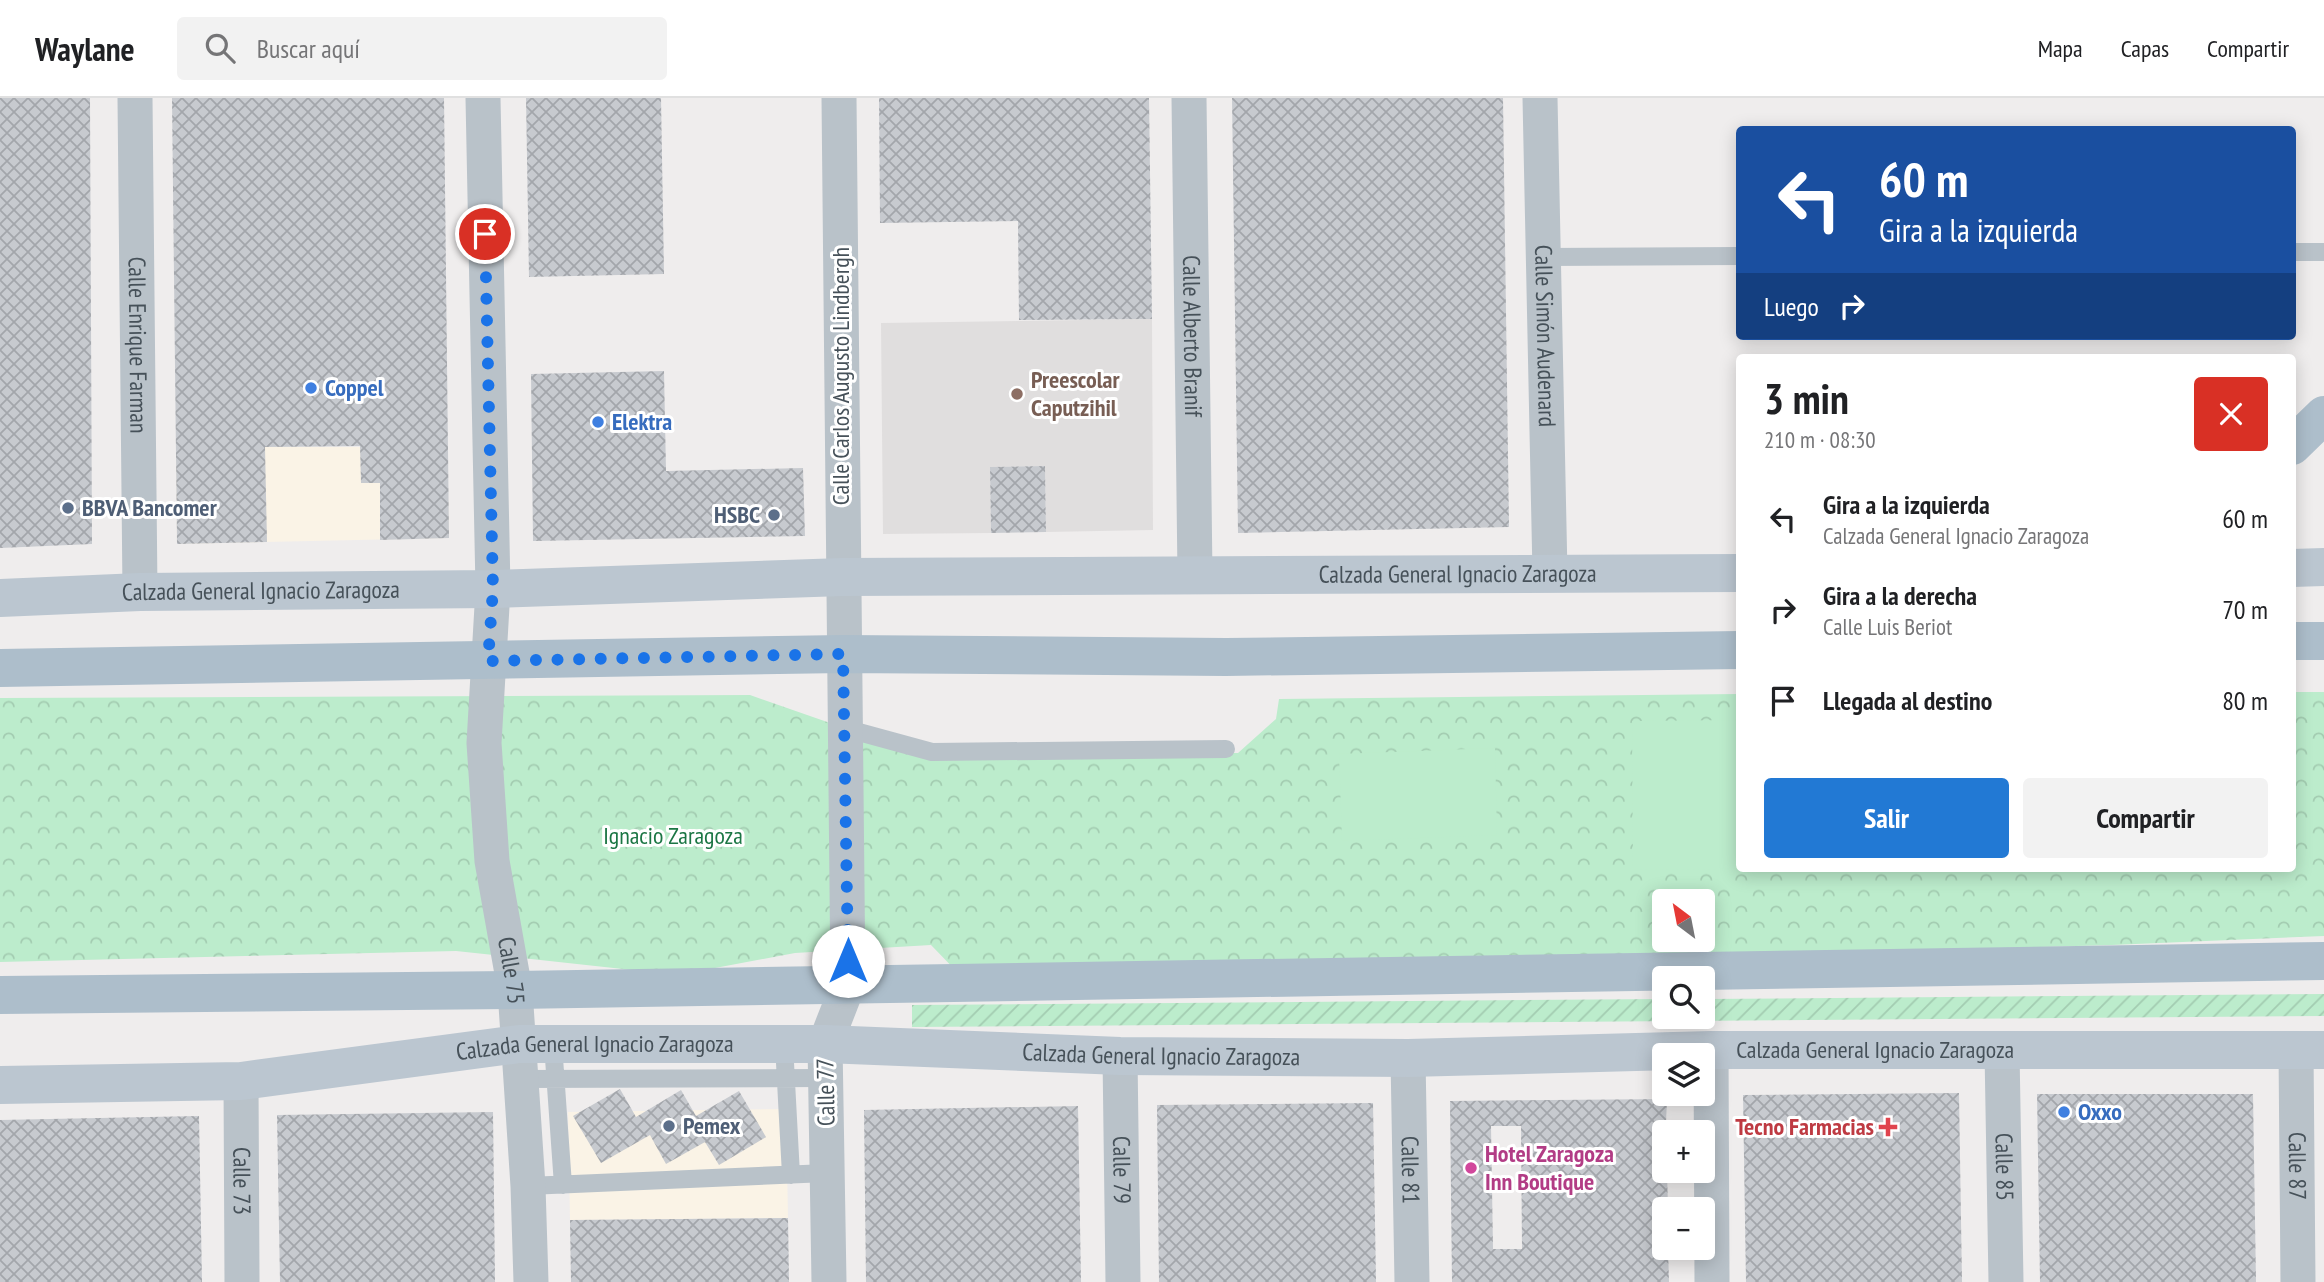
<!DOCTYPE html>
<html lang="es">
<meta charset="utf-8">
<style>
:root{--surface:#fff;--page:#f2f2f2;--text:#202124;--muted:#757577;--line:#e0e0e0;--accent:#2279d4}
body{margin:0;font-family:"PT Sans Narrow",sans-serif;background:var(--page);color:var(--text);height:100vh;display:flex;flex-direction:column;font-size:26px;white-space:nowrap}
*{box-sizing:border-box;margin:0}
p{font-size:23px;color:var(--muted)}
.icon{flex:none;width:38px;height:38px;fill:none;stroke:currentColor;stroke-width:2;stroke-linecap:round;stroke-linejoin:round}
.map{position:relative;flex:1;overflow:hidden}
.side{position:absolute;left:1736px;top:256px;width:560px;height:518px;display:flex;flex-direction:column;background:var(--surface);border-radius:7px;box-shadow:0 4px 18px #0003}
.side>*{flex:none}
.guide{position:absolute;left:1736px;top:28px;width:560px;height:214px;border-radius:7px;box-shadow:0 4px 18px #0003;background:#1a4fa0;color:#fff;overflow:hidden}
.needle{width:46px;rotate:328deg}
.fabs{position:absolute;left:1652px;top:791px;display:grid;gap:14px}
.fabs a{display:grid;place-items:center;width:63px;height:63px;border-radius:7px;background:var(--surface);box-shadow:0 4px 18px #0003;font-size:35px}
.pin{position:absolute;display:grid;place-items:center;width:60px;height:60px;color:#fff;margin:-30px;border:4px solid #fff;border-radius:50%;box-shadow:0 2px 7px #0007}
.me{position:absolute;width:77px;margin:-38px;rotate:0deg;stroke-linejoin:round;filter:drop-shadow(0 0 5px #0008)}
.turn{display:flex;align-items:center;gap:24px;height:147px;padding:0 28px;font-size:32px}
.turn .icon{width:91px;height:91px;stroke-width:2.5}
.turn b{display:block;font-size:49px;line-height:60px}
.then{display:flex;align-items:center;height:66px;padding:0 28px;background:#0003;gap:14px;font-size:26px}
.round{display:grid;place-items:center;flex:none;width:74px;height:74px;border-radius:7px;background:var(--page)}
.headline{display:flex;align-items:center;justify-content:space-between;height:119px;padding:0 28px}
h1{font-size:42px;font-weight:600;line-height:52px}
.primary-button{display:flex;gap:14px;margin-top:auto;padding:14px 28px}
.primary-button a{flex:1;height:80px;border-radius:7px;background:var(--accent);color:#fff;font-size:28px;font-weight:600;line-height:80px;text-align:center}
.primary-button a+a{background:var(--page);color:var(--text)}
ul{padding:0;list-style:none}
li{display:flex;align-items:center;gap:21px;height:91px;padding:0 28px}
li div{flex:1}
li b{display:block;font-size:26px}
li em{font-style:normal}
header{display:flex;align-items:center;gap:42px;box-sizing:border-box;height:98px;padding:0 35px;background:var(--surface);border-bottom:2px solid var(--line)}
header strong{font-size:33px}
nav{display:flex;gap:38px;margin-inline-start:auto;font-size:24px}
.search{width:490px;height:63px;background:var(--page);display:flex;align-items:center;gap:18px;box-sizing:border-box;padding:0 24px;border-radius:7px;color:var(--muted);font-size:26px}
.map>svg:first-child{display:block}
</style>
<header>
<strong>Waylane</strong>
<div class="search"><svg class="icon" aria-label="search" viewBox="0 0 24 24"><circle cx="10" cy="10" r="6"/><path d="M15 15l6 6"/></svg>Buscar aquí</div>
<nav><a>Mapa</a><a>Capas</a><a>Compartir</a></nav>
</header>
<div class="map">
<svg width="2324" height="1184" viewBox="0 0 2324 1184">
<defs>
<pattern id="park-crowns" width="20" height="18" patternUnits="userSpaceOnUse" patternTransform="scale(1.75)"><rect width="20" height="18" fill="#bceccc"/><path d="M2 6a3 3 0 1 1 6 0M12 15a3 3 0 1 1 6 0" fill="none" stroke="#a3ccb1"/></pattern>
<pattern id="garden-furrows" width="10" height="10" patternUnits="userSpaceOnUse" patternTransform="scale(1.75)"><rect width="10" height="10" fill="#bceccc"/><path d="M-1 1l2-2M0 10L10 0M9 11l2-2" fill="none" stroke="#a3ccb1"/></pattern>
<pattern id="building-cross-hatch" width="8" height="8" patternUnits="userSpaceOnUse" patternTransform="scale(1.75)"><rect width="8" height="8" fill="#c7cacf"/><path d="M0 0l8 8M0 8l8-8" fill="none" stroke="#a3a6ab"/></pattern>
</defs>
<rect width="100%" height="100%" fill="#efeded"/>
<path fill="#faf3e6" d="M176,349h271l2,91 -272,6z
M786,1011l2,109 -218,2 -2,-108z"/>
<path fill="#e0dede" d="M1152,221l1,211 -107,2 -1,-66 -55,1 1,66 -108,1 -2,-211z"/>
<path fill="url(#park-crowns)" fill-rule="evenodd" d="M2293,594h31v244l-212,9 -1150,32 -31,-32 -136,8 -117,22 -222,-24 -456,11v-264l750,-3 103,36 81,23 304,-1 38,-34 3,-20 460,-5 1,174h552zM1664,803h39v39h-39z"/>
<path fill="url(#garden-furrows)" d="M2324,896v22l-1412,11v-22l752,-6v18h39v-18z"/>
<path fill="#bceccc" d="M1739,622l1,148h73l-180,2 -1,-149z
M1495,650l2,87 -155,6 -3,-87z"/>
<path fill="url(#building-cross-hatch)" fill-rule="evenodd" d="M0,0h90l2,446 -92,4z
M172,0h272l5,440 -69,2v-57h-19l-1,-37 -95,1 2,95 -90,2z
M526,0h135l3,176 -135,3z
M879,0h270l3,221 -133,1 -1,-99 -138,2z
M1232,0h271l6,429 -271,6z
M664,273l2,100 137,-3 2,68 -272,5 -2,-167z
M1045,368l1,66 -55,1 -1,-66z
M620,991l16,28 45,-27 15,26 43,-25 27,46 -47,28 -14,-23 -39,22 -16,-29 -49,28 -28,-47z
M1959,995l3,189h-216l-3,-187z
M2037,996h216l3,188h-216z
M1667,1001l-3,72h3l1,38h-4v39h4l1,34h-217l-2,-181zM1491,1028h30l1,123h-29z
M1373,1005l3,179h-217l-2,-177z
M1078,1008l3,176h-215l-2,-172z
M493,1014l2,170h-215l-3,-167z
M199,1018l3,166h-202v-162z
M788,1120l1,64h-218l-1,-62z"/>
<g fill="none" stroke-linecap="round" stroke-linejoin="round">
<path stroke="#b9c2c9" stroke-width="18" d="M2292,154h32
M1544,159l196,-1
M844,630l88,24 294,-3
M553,946l10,141
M784,946l7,131
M522,981l304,-1
M528,1088l299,-13"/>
<g stroke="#b9c2c9" stroke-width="35">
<path id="s1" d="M135,0l5,494"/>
<path id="s2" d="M483,0l10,491 -9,154 8,118 23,129 13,196 3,96"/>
<path id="s3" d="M1189,0l6,477"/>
<path id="s4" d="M1540,0l10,476"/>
<path d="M1711,952l1,232"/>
<path id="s5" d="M2296,952l2,232"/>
<path id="s6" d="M2002,953l4,231"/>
<path id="s7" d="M1120,958l3,226"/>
<path id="s8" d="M1408,960l4,224"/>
<path id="s9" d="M241,983l1,201"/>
<path d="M829,1184l-4,-238 23,-59 -9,-887"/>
</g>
<g stroke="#bbc6d0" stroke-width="38">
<path d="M2292,470l32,-1"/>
<path id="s10" d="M0,500l140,-6 353,-3 350,-12 897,-4"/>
<path id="s11" d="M0,987l241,-4 278,-37h306l295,12 288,2 303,-8h613"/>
</g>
<path stroke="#adbecb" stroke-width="38" d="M2292,348l32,-31
M2292,543h32
M0,570l843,-14 383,3 514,-7
M0,897l515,-5 1809,-29"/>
</g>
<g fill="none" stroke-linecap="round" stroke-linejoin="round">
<path stroke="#1a73e8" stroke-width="12" stroke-dasharray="0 21.6" d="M485,136l8,355 -5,72 355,-7 5,307"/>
</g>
<g fill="#3f7fe0" stroke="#fff" stroke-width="2.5">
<circle cx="311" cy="290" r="7"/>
<circle cx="598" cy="324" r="7"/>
<circle cx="2064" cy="1014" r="7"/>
</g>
<circle fill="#8d6e63" stroke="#fff" stroke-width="2.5" cx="1017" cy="296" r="7"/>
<g fill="#5c6f8a" stroke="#fff" stroke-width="2.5">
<circle cx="68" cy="410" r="7"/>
<circle cx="774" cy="417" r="7"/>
<circle cx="669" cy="1028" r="7"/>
</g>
<path fill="#e0444e" stroke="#fff" stroke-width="2.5" d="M1884.5 1018.5h7v7h7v7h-7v7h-7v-7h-7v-7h7z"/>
<circle fill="#d1479c" stroke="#fff" stroke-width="2.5" cx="1471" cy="1070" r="7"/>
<g text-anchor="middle" stroke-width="6" stroke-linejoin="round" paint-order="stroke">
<g font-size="24" fill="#465159" stroke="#fff">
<text dy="8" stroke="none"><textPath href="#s3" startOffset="238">Calle Alberto Branif</textPath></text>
<text dy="8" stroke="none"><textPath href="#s4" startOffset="238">Calle Simón Audenard</textPath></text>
<text dy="8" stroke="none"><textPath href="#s1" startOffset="247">Calle Enrique Farman</textPath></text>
<text transform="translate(841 278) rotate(-90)" y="8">Calle Carlos Augusto Lindbergh</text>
<text dy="8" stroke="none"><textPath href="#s10" startOffset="1458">Calzada General Ignacio Zaragoza</textPath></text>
<text dy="8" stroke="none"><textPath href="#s10" startOffset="261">Calzada General Ignacio Zaragoza</textPath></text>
<text dy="8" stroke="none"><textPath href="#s2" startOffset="875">Calle 75</textPath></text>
<text dy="8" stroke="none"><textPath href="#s11" startOffset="597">Calzada General Ignacio Zaragoza</textPath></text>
<text dy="8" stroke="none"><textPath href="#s11" startOffset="1878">Calzada General Ignacio Zaragoza</textPath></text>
<text dy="8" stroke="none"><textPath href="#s11" startOffset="1164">Calzada General Ignacio Zaragoza</textPath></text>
<text transform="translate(826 994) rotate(-91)" y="8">Calle 77</text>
<text dy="8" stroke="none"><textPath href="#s6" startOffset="116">Calle 85</textPath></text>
<text dy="8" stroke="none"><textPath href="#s5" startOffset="116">Calle 87</textPath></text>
<text dy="8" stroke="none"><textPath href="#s7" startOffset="114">Calle 79</textPath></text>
<text dy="8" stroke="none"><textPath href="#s8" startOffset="112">Calle 81</textPath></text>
<text dy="8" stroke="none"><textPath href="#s9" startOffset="100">Calle 73</textPath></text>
</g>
<g font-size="24" font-weight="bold" fill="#785e54" stroke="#fff" text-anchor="start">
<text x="1031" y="290">Preescolar<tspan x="1031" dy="28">Caputzihil</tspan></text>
</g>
<g font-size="24" font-weight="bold" fill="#366cbe" stroke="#fff" text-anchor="start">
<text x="325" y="298">Coppel</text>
<text x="612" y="332">Elektra</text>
<text x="2078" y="1022">Oxxo</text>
</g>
<g font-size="24" font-weight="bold" fill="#4e5e75" stroke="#fff" text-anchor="start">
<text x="82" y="418">BBVA Bancomer</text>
<text x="760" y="425" text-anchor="end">HSBC</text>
<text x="683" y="1036">Pemex</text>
</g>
<g font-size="24" fill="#1b7644" stroke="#fff">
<text x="673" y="746">Ignacio Zaragoza</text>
</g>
<g font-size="24" font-weight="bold" fill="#be3a42" stroke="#fff" text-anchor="end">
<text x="1874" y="1037">Tecno Farmacias</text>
</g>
<g font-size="24" font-weight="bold" fill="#b23c85" stroke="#fff" text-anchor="start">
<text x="1485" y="1064">Hotel Zaragoza<tspan x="1485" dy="28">Inn Boutique</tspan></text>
</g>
</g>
</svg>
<div class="fabs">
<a><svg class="needle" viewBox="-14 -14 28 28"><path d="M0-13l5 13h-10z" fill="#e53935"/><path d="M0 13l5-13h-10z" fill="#757577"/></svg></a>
<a><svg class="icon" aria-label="search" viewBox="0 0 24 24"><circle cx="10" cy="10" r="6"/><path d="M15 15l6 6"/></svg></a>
<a><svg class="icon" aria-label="layers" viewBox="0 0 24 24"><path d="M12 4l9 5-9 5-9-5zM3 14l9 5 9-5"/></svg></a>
<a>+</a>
<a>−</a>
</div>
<div class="pin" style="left:485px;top:136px;background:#d93025"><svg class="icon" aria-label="arrive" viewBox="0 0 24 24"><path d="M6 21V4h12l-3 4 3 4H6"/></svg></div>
<svg class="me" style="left:848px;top:863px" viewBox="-20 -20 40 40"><circle r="19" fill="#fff"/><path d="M0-13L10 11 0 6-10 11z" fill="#1a73e8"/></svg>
<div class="guide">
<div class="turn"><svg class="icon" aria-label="left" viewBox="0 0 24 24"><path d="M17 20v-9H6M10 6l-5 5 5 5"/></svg><div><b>60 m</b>Gira a la izquierda</div></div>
<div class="then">Luego<svg class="icon" aria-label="right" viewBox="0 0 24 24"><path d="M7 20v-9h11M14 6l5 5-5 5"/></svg></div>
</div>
<section class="side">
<div class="headline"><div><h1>3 min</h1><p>210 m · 08:30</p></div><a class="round" style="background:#d93025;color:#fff"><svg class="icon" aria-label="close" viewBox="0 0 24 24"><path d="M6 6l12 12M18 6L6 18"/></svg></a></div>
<ul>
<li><svg class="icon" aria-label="left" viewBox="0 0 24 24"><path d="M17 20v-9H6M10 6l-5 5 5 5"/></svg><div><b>Gira a la izquierda</b><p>Calzada General Ignacio Zaragoza</p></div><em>60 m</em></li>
<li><svg class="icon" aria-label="right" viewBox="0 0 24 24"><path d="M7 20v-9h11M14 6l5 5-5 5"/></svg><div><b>Gira a la derecha</b><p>Calle Luis Beriot</p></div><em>70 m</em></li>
<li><svg class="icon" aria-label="arrive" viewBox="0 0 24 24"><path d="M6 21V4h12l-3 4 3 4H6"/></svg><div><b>Llegada al destino</b></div><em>80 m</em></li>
</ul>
<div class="primary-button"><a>Salir</a><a>Compartir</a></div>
</section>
</div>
